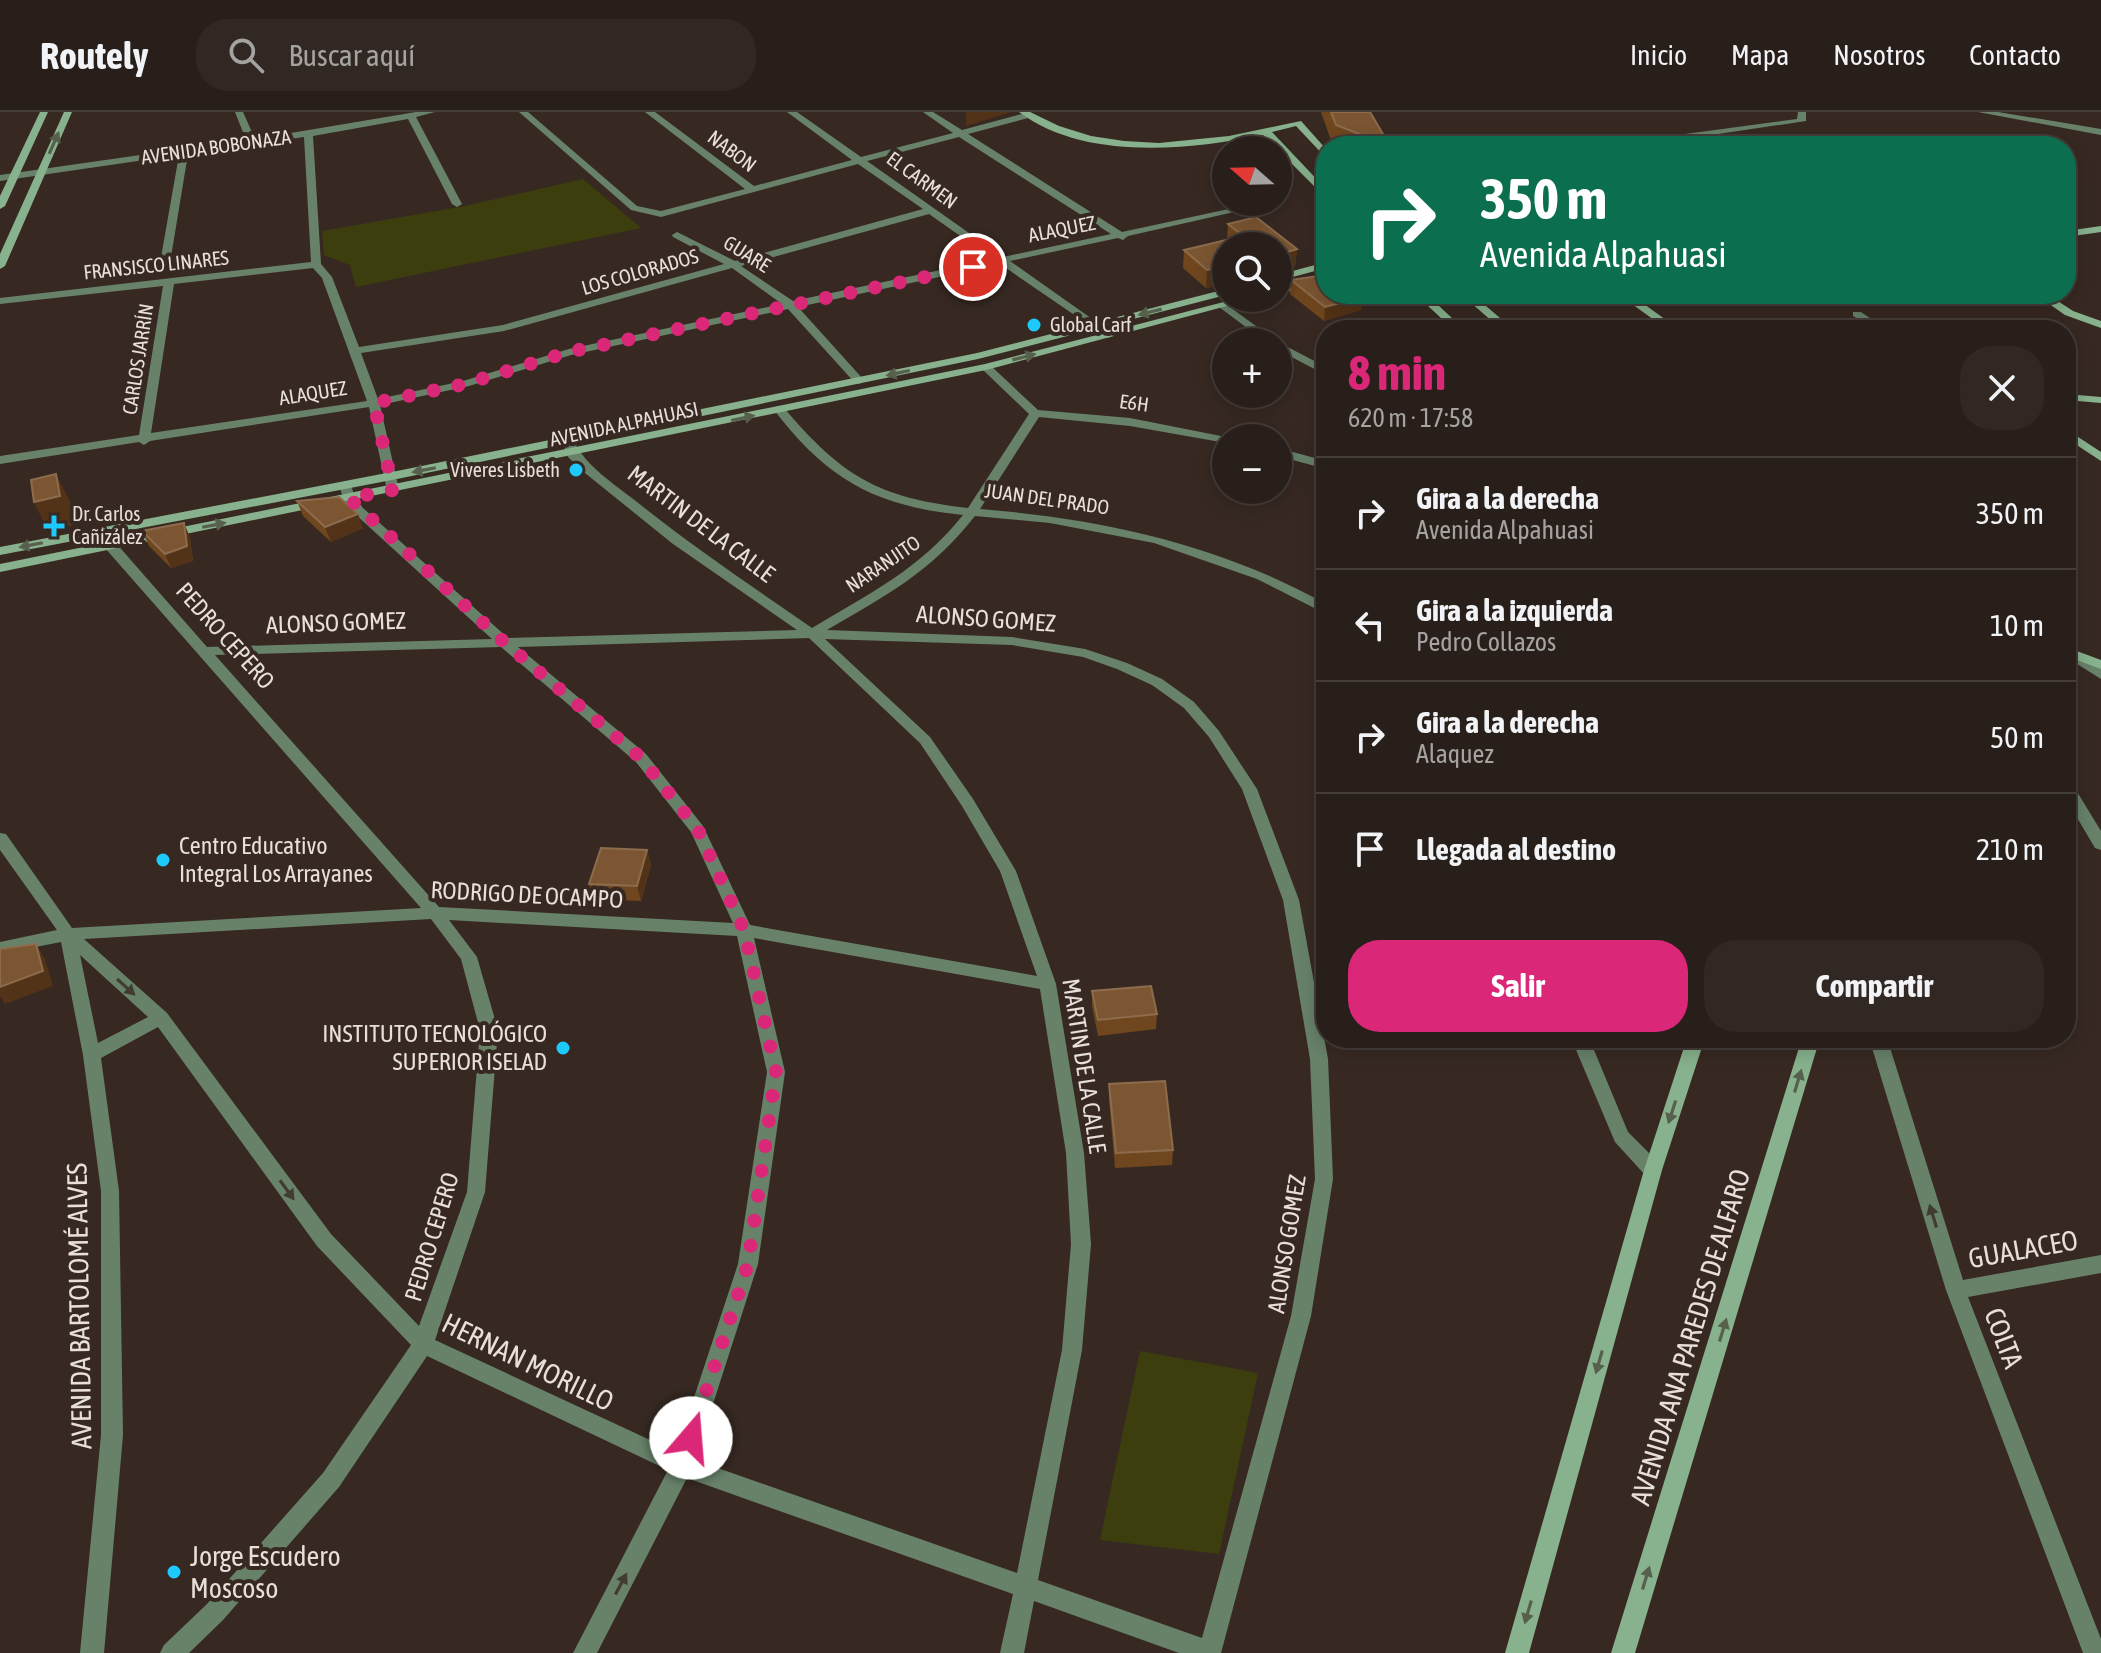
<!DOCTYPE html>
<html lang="es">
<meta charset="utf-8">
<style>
:root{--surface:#291f1a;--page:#312723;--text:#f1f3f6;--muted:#a5a2a2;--line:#453d39;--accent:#db2777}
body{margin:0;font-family:"Asap Condensed",sans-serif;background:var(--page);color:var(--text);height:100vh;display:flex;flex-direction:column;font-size:30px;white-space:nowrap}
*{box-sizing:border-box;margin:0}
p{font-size:26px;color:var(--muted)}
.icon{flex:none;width:44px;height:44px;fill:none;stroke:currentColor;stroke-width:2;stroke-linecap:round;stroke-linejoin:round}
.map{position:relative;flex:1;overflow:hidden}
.panel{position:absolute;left:1316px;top:208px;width:760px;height:728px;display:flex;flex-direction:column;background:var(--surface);border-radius:32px;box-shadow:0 4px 20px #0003,0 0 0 2px var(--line)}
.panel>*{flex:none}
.top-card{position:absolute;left:1316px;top:24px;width:760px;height:168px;border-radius:32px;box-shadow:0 4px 20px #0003,0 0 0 2px var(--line);background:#0b6e4f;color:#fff;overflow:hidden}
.needle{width:52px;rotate:290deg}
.fabs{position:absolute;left:1212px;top:24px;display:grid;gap:16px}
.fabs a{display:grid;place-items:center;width:80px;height:80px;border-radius:50%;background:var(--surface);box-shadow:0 4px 20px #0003,0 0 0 2px var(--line);font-size:40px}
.pin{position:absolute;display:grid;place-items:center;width:68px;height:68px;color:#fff;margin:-34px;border:4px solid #fff;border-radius:50%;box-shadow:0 2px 8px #0007}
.me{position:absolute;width:88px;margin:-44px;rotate:18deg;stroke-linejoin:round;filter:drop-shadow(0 0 6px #0008)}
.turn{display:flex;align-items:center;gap:28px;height:168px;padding:0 32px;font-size:36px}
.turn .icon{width:104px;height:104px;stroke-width:2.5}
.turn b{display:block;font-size:56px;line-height:68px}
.round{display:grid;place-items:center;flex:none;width:84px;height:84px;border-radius:32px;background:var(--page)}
.headline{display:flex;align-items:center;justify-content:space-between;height:136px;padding:0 32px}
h1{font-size:48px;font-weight:700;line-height:60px;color:var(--accent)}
.action{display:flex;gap:16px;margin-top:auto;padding:16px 32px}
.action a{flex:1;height:92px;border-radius:32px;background:var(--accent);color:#fff;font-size:32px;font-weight:700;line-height:92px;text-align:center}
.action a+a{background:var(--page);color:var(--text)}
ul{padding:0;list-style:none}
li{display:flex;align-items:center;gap:24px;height:112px;padding:0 32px;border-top:2px solid var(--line)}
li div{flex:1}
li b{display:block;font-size:30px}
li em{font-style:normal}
header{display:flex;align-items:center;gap:48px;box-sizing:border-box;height:112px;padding:0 40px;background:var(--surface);border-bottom:2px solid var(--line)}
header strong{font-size:38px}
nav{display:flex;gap:44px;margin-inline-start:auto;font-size:28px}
.search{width:560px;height:72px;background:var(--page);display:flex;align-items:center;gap:20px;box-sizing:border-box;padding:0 28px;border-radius:32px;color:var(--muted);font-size:30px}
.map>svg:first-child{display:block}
</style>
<header>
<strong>Routely</strong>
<div class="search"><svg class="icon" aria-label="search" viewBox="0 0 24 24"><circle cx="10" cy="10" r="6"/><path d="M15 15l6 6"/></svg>Buscar aquí</div>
<nav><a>Inicio</a><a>Mapa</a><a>Nosotros</a><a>Contacto</a></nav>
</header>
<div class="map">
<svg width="2101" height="1541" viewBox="0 0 2101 1541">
<rect width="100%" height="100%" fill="#372922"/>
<path fill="#3c3f0d" d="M583,67l58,49 -285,59 -6,-22 -26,-10 -2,-24 143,-25z
M1140,1239l118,22 -39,181 -119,-14z"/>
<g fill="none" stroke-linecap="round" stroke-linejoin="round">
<path fill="#68826a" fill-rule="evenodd" d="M235,0h8l12,27 161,-27h19l-19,5 46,87 -5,3 -5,-3 -44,-85 -95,17 8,128 11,13 27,70 144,-22 221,-61 -51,-27 -1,-2 5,-3 58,29 188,-52 -65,-45 -197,53 -30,-7 -112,-98h9l109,94 24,5 84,-22 -100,-77h10l99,74 98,-26 -65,-48h10l64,45 92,-24 -30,-21h10l29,18 67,-18 3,1v4l-64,17 154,98 116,-25 5,3 -115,26 -5,4 -5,-2 -108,23 102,72 2,2 -6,3 -108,-74 -202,43 65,72 2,2 -6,3 -4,-1 -67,-74 -217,46 -102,31 -89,19 19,85 -6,4 -6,-4 -18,-83 -219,34 -6,4 -5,-3 -139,22v-8l139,-21 24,-149 -163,18v-6l311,-36 -7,-125 -116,17 -18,109 -5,3 -5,-3 19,-108 -179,26v-6l246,-35zM959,25l152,97 -108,23 -136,-96zM929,102l64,45 -200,42 -52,-35zM313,156l9,10 45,123 -216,32 23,-149zM732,156l50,36 -213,45 -106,32 -85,18 -17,-46 143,-22z
M1798,0h8v9l-168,25h-25l5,-3 179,-24z
M1978,0h20l103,17v6z
M1223,190l55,40 48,25v8l-48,-25v-8h-12l-47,-35 -1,-2z
M1853,200h8l26,18h-12l-22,-14z
M982,253h8l48,45 92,8 101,20h-5v5l-96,-17 -91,-9 -59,92c123,10 238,35 346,95v10l-69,-35 -103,-36 -104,-20 -75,-7c-44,56 -88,79 -148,114l185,7 73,12 42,14 35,16 32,23 25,29 38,58 42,111 29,159 5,120 -22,137 -90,337h-42l-145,-52 -10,52h-24l13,-59 -326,-116 -90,175h-24l95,-183 -241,-114 -88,131 -116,133 -34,33h-29l4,-8 43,-41 116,-131 88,-128 -94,-99 -159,-219 -57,31 18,133 4,244 -19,218h-24l21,-218v-244l-18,-136 -22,-113 -61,12v-12l57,-12 -57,-80v-17l6,1 66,94 349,-20 -316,-360v-6h10l92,105 285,-8 -137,-125 -12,-16 -4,-13 6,-4 6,4 4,13 8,10 145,130 289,-8 -124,-86 -88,-71 -17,-16 -6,-16 6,-4 4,1c14,29 40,44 65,64 56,45 116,85 175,126 57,-34 108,-59 151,-113 -88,-9 -135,-35 -189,-105l10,-2c58,68 94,90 184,100l61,-94 -47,-45zM809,526l111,105 42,63 38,65 37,105 -287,-51 -47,-99 -57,-72 -128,-107zM825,527l187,6 71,12 34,12 35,16 32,23 25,29 33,52 41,111 27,159 5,120 -24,137 -89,322 -164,-58 44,-230 9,-106 -7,-91 -28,-169 -40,-113 -43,-72 -43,-62zM501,535l135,115 55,70 42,91 -294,-16 -224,-252zM431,807l30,40 19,71 -13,162 -48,134 -88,-92 -164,-221 -83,-74zM449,808l288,16 30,136 -29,192 -62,188 -241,-112 50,-148 13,-162 -21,-73zM754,826l286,51 26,164 5,91 -9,106 -45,223 -322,-113 63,-196 27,-192zM80,843l68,62 -50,26z
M1278,336l48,13v8l-48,-13z
M2070,537l31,19v11l-35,-22v-7z
M2066,669l5,1 30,49v19l-6,-2 -29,-49z
M1571,926h18l39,94 32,32 2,6 -2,6 -7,2 -7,-2 -31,-34z
M1869,926h18l76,242 138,-25v18l-133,24 133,342v14h-18l-137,-363z"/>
<path fill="#88b28d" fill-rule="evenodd" d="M40,0h8l-43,94 -5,3v-13z
M64,0h8l-67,154 -5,3v-15z
M1019,0h11l29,14 32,10 33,5 35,2 70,-7 72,-15 25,28v9l-30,-32 -24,6 54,57v9l-63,-63c-74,15 -179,26 -244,-23z
M2101,114v6l-35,5v-6z
M1326,150v6l-48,13v-6z
M1326,164v6l-48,12v-6z
M1226,177v6l-248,64 -581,120 -397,76v-8l397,-76 580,-118z
M1415,182h11l39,36h-11z
M1461,182h11l42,36h-12z
M1618,182h12l50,36h-12z
M2035,182h12l26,17 28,10v7l-36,-13z
M1239,186h18l-271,72 -986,202v-8l985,-200z
M2066,282l35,3v6l-35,-3z
M2066,317l35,23v9l-35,-23z
M2066,535l35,13v9l-35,-13z
M1687,926h18l-43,132 -133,483h-24l139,-483z
M1802,926h18l-185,615h-24z"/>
</g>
<path fill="#6f461e" d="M1321,0h49l20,34h-57z
M1228,112l69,25 -2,18 -17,5v-26h-52v38l-20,4 -23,-20 1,-18 43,-10z
M1291,168l70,30 -37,11 -34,-27z
M297,389l66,27 -32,14 -28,-26z
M184,411l6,15 3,23 -22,7 -22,-22 -7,-15z
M647,738l4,15 -10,36 -48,-2 -4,-15z
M1092,879l65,23 -1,15 -58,7 -6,-30z
M1109,972l64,66 -1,15 -57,3 -6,-69z"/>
<path fill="#533317" d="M966,0h45l-45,14z
M1297,137l-2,18 -17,5v-17z
M1226,153v19l-20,4 1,-18z
M1363,185l-2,13 -37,11 1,-14z
M56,362l14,28 4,23 -26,6 -14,-29z
M358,402l5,14 -32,14 -6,-15z
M184,411l6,15 3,23 -22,7 -6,-14z
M647,738l4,15 -10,36 -4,-15z
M36,832l9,15 8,27 -48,18 -5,-8v-9z"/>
<path fill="#7c5632" stroke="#8d6c4d" stroke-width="2" d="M1331,0h39l20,34 -54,-21z
M1256,105l41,32 -19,6v-9h-52v19l-19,5 -23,-20 59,-14 -15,-12z
M1326,163v19h33l4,3 -38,10 -34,-27z
M56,362l4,22 -26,6 -3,-22z
M339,385l19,17 -33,13 -28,-26z
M184,411l3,23 -22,8 -23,-23z
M601,736l46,2 -10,36 -48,-2z
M36,832l7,27 -43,16v-38z
M1151,874l6,28 -59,6 -6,-29z
M1165,969l8,69 -57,3 -7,-69z"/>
<defs><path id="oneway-solid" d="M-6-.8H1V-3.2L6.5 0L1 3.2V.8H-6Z" transform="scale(2)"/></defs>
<g fill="#57604d">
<use href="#oneway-solid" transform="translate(54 31) rotate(-66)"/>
<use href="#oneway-solid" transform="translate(1150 200) rotate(166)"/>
<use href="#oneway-solid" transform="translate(1024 245) rotate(-14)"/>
<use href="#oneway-solid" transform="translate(898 261) rotate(168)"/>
<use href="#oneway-solid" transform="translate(743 306) rotate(-12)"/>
<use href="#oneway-solid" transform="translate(424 358) rotate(169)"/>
<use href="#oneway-solid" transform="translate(214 413) rotate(-11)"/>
<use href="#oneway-solid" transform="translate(31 433) rotate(169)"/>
<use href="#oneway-solid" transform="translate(1798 969) rotate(-73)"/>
<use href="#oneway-solid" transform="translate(1672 1000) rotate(108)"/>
<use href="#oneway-solid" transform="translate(1723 1218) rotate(-73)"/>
<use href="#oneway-solid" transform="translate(1599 1250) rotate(106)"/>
<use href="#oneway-solid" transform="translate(1646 1466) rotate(-73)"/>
<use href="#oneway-solid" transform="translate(1528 1500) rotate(106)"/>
</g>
<g fill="#413b30">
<use href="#oneway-solid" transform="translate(126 875) rotate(42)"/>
<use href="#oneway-solid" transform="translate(287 1078) rotate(54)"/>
<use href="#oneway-solid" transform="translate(1933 1104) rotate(-107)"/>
<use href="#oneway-solid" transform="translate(621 1472) rotate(-62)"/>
</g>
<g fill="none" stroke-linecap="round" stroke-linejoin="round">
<path stroke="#db2777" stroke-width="14" stroke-dasharray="0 25.2" d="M691,1326l57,-174 28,-192 -32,-142 -46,-100 -57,-72 -136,-115 -156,-145 44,-8 -19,-87 91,-19 104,-32 404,-85"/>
</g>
<g fill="#1ec9fd" stroke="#372922" stroke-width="3">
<circle cx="1034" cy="213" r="8"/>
<circle cx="576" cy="358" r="8"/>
<path d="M50 402h8v8h8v8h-8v8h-8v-8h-8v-8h8z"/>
<circle cx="163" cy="748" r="8"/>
<circle cx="563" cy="936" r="8"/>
<circle cx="174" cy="1460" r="8"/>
</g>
<g text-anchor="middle" stroke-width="8" stroke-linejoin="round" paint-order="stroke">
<g font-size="20" fill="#e8dfda" stroke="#372922">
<text transform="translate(216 35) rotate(-8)" y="7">AVENIDA BOBONAZA</text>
<text transform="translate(732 39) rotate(37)" y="7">NABON</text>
<text transform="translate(922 68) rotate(36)" y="7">EL CARMEN</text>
<text transform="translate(1062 117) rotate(-11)" y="7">ALAQUEZ</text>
<text transform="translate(747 142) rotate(32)" y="7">GUARE</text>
<text transform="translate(156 153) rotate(-6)" y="7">FRANSISCO LINARES</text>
<text transform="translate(640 160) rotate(-16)" y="7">LOS COLORADOS</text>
<text transform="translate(138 247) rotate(-81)" y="7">CARLOS JARRÍN</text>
<text transform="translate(313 281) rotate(-9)" y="7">ALAQUEZ</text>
<text transform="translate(1134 291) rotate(8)" y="7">E6H</text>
<text transform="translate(624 312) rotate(-12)" y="7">AVENIDA ALPAHUASI</text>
<text transform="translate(1047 387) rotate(8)" y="7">JUAN DEL PRADO</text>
<text transform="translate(883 452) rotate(-34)" y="7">NARANJITO</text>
</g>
<g font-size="20" fill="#e8dfda" stroke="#372922" text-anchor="start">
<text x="1050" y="220">Global Carf</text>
<text x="560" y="365" text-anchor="end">Viveres Lisbeth</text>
<text x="72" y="409">Dr. Carlos<tspan x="72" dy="23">Cañizález</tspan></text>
</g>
<g font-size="24" fill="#e8dfda" stroke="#372922">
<text transform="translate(701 412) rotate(37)" y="8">MARTIN DE LA CALLE</text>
<text transform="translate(986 507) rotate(4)" y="8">ALONSO GOMEZ</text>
<text transform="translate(336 511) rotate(-2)" y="8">ALONSO GOMEZ</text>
<text transform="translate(225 524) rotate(48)" y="8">PEDRO CEPERO</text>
<text transform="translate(527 783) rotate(3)" y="8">RODRIGO DE OCAMPO</text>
<text transform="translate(1084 954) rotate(81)" y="8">MARTIN DE LA CALLE</text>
<text transform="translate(432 1125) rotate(-73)" y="8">PEDRO CEPERO</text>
<text transform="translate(1287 1132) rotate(-81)" y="8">ALONSO GOMEZ</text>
</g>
<g font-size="24" fill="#e8dfda" stroke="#372922" text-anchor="start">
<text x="179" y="742">Centro Educativo<tspan x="179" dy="28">Integral Los Arrayanes</tspan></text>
<text x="547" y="930" text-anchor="end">INSTITUTO TECNOLÓGICO<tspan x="547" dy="28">SUPERIOR ISELAD</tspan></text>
</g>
<g font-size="28" fill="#e8dfda" stroke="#372922">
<text transform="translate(2023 1137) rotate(-10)" y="10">GUALACEO</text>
<text transform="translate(79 1194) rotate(-91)" y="10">AVENIDA BARTOLOMÉ ALVES</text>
<text transform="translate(1690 1225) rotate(-73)" y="10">AVENIDA ANA PAREDES DE ALFARO</text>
<text transform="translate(2004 1226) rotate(69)" y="10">COLTA</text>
<text transform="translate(528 1250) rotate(26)" y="10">HERNAN MORILLO</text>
</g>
<g font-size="28" fill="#e8dfda" stroke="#372922" text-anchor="start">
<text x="190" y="1454">Jorge Escudero<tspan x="190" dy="32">Moscoso</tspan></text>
</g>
</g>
</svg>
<div class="fabs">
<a><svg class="needle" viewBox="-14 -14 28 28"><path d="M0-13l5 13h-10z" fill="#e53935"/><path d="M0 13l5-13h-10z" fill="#a5a2a2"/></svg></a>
<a><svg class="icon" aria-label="search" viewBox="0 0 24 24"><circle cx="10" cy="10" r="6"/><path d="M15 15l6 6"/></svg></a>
<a>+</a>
<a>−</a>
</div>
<div class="pin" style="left:973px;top:155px;background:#d93025"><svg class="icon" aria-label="arrive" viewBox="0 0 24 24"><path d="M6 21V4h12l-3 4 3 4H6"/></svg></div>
<svg class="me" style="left:691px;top:1326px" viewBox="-20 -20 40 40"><circle r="19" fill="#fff"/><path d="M0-13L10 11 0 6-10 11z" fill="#db2777"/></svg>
<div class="top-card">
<div class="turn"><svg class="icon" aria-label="right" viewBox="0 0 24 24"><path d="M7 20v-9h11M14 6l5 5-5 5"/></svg><div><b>350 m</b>Avenida Alpahuasi</div></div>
</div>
<section class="panel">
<div class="headline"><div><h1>8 min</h1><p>620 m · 17:58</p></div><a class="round"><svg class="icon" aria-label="close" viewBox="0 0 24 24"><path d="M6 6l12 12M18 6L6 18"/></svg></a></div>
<ul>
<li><svg class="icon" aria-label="right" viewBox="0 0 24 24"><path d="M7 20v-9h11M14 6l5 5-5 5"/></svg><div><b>Gira a la derecha</b><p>Avenida Alpahuasi</p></div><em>350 m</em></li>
<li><svg class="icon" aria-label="left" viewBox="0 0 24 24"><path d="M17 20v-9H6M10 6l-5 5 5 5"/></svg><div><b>Gira a la izquierda</b><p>Pedro Collazos</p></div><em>10 m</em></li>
<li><svg class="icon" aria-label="right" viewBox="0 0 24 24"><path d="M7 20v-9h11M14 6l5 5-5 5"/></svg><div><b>Gira a la derecha</b><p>Alaquez</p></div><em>50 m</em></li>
<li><svg class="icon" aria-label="arrive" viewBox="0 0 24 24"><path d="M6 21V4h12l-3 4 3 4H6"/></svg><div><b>Llegada al destino</b></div><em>210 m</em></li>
</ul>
<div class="action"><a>Salir</a><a>Compartir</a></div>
</section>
</div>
